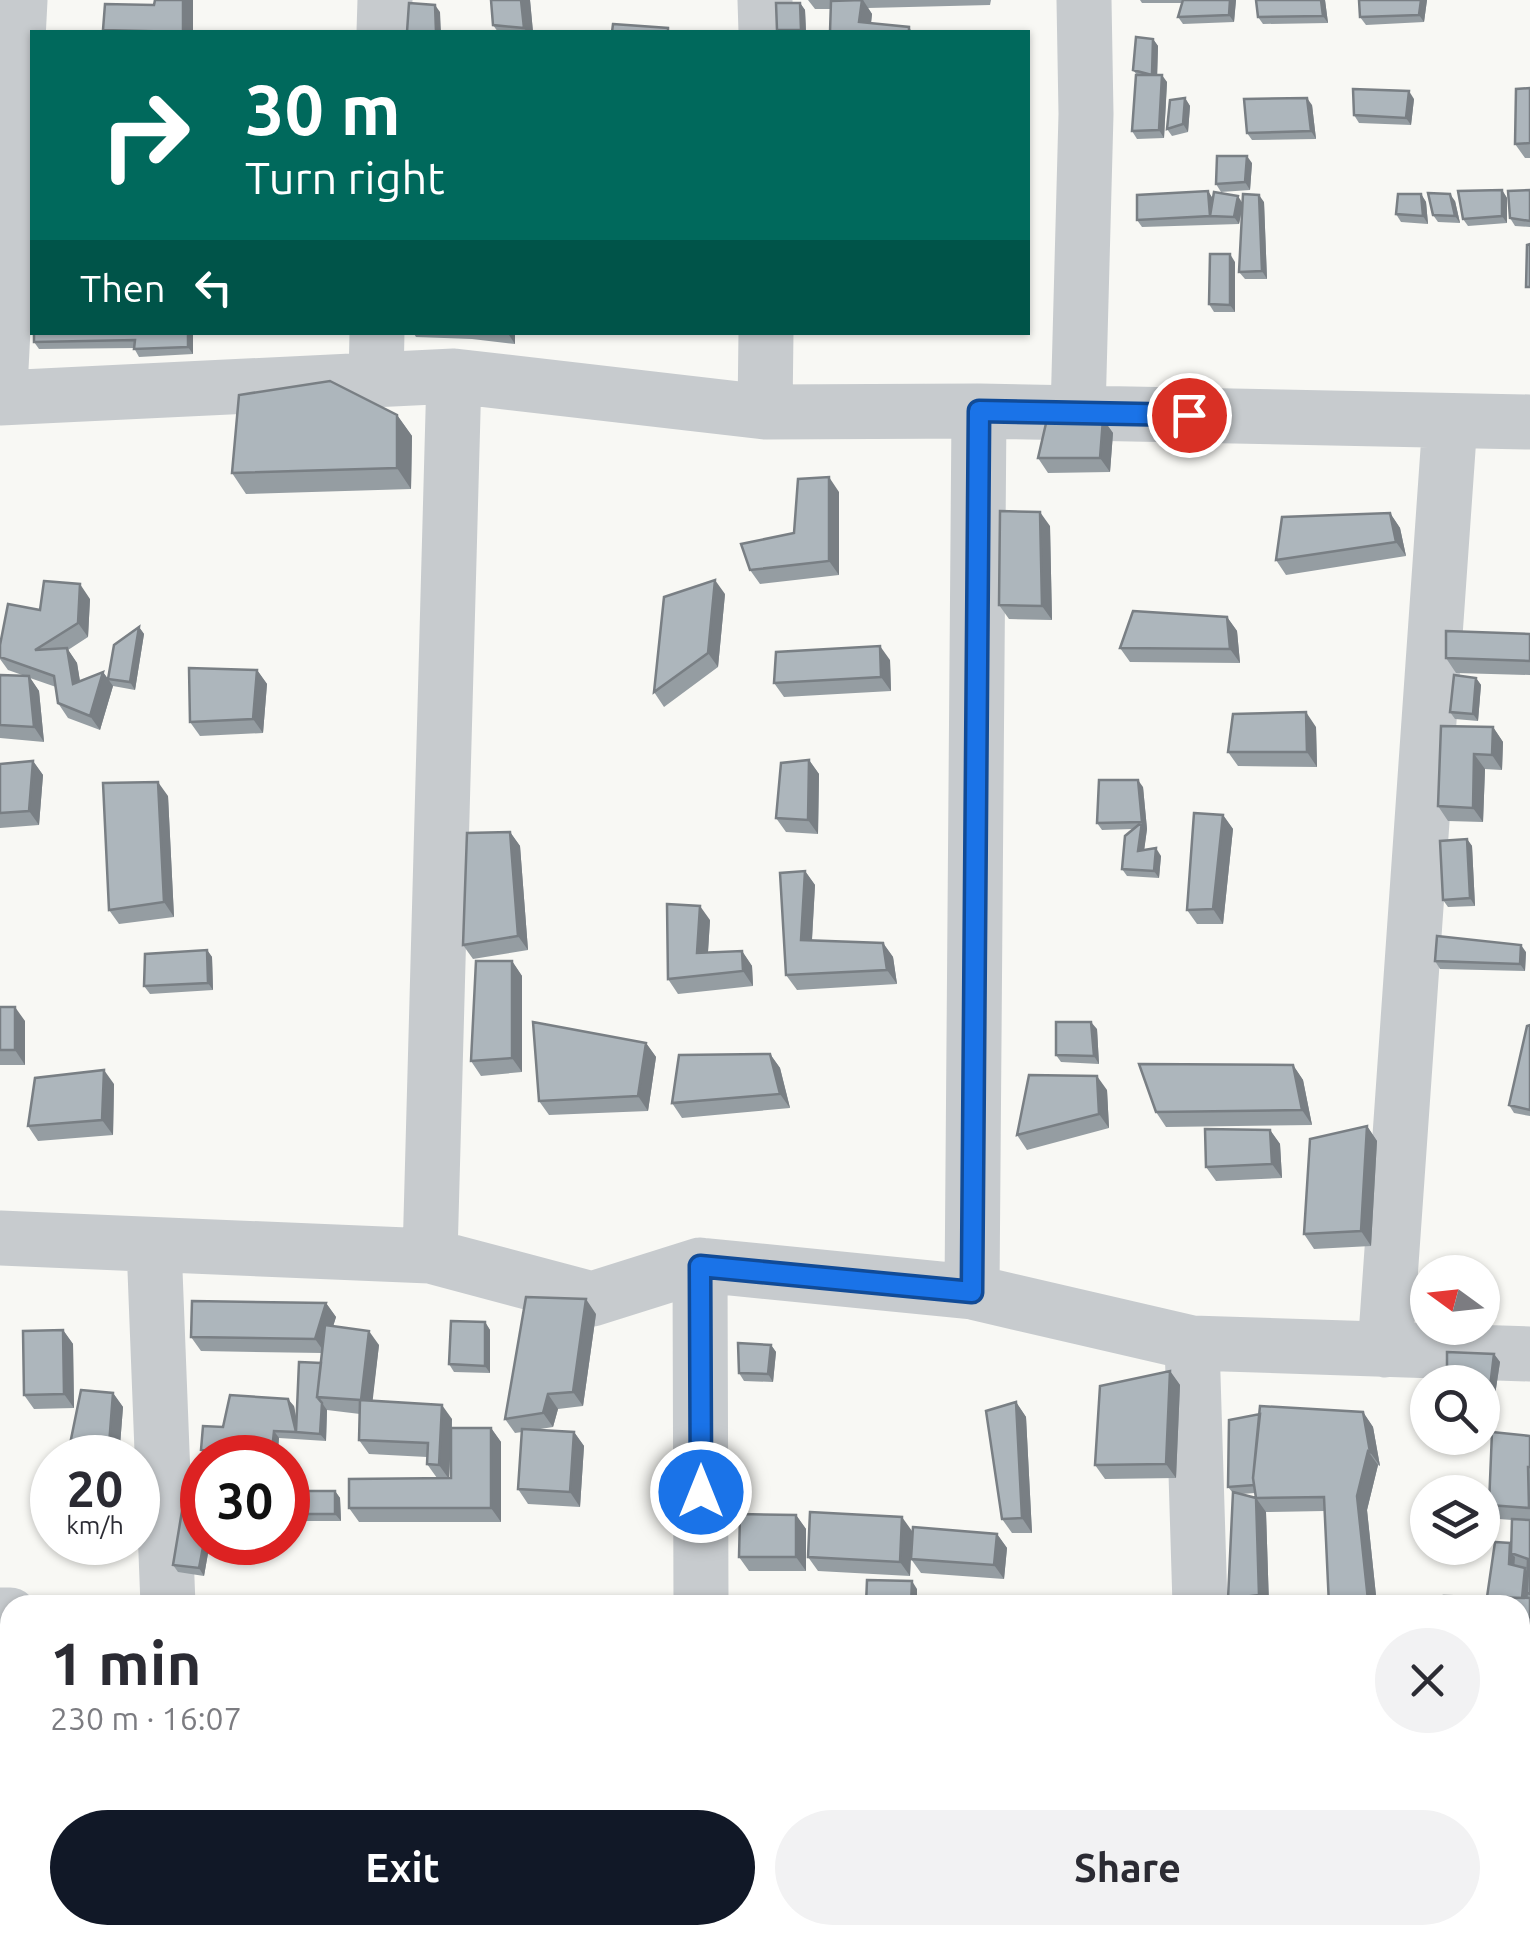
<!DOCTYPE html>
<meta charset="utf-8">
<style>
:root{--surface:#fff;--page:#f2f2f3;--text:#2b2b33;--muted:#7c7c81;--accent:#111827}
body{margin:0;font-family:Ubuntu,sans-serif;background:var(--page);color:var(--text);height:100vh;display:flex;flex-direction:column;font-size:38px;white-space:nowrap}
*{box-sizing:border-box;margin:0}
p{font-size:32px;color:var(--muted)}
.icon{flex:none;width:55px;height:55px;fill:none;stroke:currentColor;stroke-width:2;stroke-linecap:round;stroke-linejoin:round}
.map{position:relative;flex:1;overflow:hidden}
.side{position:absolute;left:0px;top:1595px;width:1530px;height:350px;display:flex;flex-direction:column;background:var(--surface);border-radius:30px 30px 0 0;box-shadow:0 2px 8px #0004}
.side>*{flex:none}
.guide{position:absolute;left:30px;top:30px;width:1000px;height:305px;border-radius:0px;box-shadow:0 2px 8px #0004;background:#00695c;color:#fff;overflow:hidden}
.needle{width:65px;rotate:285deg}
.tools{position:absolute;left:1410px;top:1255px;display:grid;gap:20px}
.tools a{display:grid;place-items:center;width:90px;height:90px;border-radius:50%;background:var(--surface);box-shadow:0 2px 8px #0004;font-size:50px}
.speed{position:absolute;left:30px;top:1435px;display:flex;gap:20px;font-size:50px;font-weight:700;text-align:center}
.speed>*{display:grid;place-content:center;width:130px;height:130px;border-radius:50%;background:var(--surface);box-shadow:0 2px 8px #0004;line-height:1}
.speed small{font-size:25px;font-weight:400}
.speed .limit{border:15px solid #d22;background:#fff;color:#111}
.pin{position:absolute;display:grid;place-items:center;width:85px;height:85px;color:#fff;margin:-42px;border:5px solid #fff;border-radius:50%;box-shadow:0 2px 10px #0007}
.me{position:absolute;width:110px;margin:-55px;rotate:0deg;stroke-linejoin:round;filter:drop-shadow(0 0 8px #0008)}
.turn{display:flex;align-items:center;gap:35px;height:210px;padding:0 50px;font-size:45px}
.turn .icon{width:130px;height:130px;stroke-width:2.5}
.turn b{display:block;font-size:70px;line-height:85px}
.then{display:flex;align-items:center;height:95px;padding:0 50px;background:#0003;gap:20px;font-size:38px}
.round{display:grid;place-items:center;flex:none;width:105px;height:105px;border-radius:52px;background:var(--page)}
.summary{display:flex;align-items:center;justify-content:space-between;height:170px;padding:0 50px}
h1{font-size:60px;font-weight:600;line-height:75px}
.button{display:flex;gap:20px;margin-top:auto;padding:20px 50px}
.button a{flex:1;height:115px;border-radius:60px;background:var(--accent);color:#fff;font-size:40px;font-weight:600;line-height:115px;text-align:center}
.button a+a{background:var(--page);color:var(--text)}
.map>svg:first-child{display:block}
</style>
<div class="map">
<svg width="1530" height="1945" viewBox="0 0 1530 1945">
<rect width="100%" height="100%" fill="#f8f8f4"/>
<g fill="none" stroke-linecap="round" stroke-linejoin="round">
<path stroke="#c7cbce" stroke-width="55" d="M765,0l1,32
M384,32l1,-32
M376,380l1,-48
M0,388l20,-388
M0,398l454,-22 311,36 214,-1 551,11
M765,412l1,-80
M1078,413l8,-299 -2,-114
M0,1238l430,18 162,43 108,-34 272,27 220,51 338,11
M154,1245l14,360
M430,1256l24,-880
M700,1265l1,340
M972,1292l7,-881
M1192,1343l8,262
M1385,1350l65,-929
M0,1615h10
M1520,1833l10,-1
M176,1935v10
M711,1935v10
M1210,1935v10"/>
</g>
<path fill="#959da2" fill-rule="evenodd" d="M193,0v32h-88l-2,-2 51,-25z
M491,0h39l3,32h-35l-5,-7z
M808,0h183l-1,5 -122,3 4,6 -1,9 38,4 3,5h-82l1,-23h-16z
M1140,0h96l-2,22 -51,2 -5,-7 4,-14h-40z
M1325,0l3,23 -65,1 -5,-7z
M1359,0h68l-3,22 -58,3 -6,-8z
M800,3l5,7 1,22h-27l-2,-2z
M1153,39l5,7 -1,29 10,7 -3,56 -27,1 -5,-8 5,-56 -4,-5z
M1530,88v70h-5l-10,-14z
M1185,98l5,8 -2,26 -16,4 -5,-7z
M1414,99l-3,26 -52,-2 -5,-8z
M1312,105l4,34 -64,1 -5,-7z
M1252,163l-2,27 -29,2 -5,-8z
M1502,190l5,8v25l-39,3 -5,-7z
M1530,190v37l-15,-1 -5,-8z
M1208,191l5,8 29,3h22l3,77h-22l-6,-7 3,-62 -3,14 -97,3 -5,-7z
M1421,194l5,8 2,22 -27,-2 -5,-8z
M1455,201l5,22 -22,-1 -5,-7z
M1235,262v50h-21l-5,-8z
M193,332v22l-54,3 -5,-9 -95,1 -5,-7z
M413,332h102v12l-43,-5 -56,-2z
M397,415l15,21 -1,53 -165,5 -14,-21z
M1103,419l10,14 -3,39 -62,1 -10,-15z
M839,492v83l-79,9 -10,-14z
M1390,513l10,15 6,28 -120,19 -10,-15z
M1050,526l2,94 -43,-1 -10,-14z
M725,594l-7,73 -54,40 -10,-15z
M90,599l-2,38 -20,13 9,13 3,19 23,-10 5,7 31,-52 5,7 -9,56 -22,-4 -13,44 -32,-12 -10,-15 -2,-16 -26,-9 9,13 5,51 -44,-4v-63l25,1 -17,-6 -8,-11v-14l40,-35z
M1227,617l10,14 3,32 -110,-1 -10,-14z
M1530,634v41l-74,-2 -10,-15z
M890,660l1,31 -107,6 -10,-14z
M257,670l10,14 -4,49 -63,3 -10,-14z
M1476,678l5,7 -3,36 -23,-2 -5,-7z
M1316,727l1,40 -79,-1 -10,-14z
M1493,727l10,15 -1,28 -17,-1 -2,53 -35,-1 -10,-15z
M809,760l10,14 -1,60 -32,-2 -10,-14z
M33,761l10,14 -4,50 -39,3v-64z
M1143,787l4,42 -3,21 17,6 -2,22 -32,-2 -5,-7 11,-40 -31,1 -5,-7z
M168,796l6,121 -55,7 -10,-14z
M1223,815l10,14 -10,95h-26l-10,-14z
M510,832l10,14 8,104 -55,9 -10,-14z
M1467,839l5,7 3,60 -27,1 -5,-7z
M805,871l10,14 -3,56 71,2 10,14 4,27 -100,6 -11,-15z
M710,920l-2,32 34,-1 10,15 1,20 -75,8 -10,-15z
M207,950l5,7 1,33 -63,4 -6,-8z
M1526,952l-1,19 -85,-2 -5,-8z
M512,961l10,15v96l-41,4 -10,-15z
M0,1007l25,14v44h-25z
M1530,1025v91l-16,-3 -5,-8z
M1097,1029l2,35 -38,-2 -5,-7z
M646,1043l10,14 -8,54 -99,4 -10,-14z
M770,1054l10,14 10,40 -108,10 -10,-15z
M1293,1065l10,15 9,45 -146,2 -10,-15z
M114,1084l-1,51 -75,6 -10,-15z
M1107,1090l2,38 -82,22 -10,-15z
M1367,1126l10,15 -6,105 -57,3 -10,-15z
M1270,1130l10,14 2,34 -66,3 -10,-14z
M326,1303l10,14 -3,9 46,19 -7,56 80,18v9h39l10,14v80h-142l-10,-14 88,-30 -10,-14v-7l-58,-3 -10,-14 1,-26 -33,-4 -1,31 -47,-3 -1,13 5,1 4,6h-81l-5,-8 22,-23 71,-21 2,13 25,-56 1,-10 -121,-2 -10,-14zM451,1441v37h-2z
M596,1314l-13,92 -25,3 -5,18 -19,3 40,2 10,14 -4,61 -52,-3 -10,-15 4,-57 -7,1 -10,-14z
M485,1322l5,8v43l-36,-1 -5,-8z
M63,1330l10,14 1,64 -40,1 -10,-14z
M771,1345l5,7 -3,30 -29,-1 -5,-8z
M1494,1354l6,8 -5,33 -13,-1v-12z
M1170,1371l10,14 -4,93 -71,1 -10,-14z
M113,1393l10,14 -4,51h-40l-9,-14z
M1016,1402l10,15 6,116h-20l-10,-14z
M1363,1412l10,15 7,39 -2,-1 -11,45 10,95h-48l-5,-94 -58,1 3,93h-36l-5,-6 5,-106 -5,-6zM1255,1493l1,5 -15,-4z
M1530,1436v220h-10v-51l-33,-8 25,-51v-26l-13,-1 -10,-14z
M288,1458l5,8 -5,25h47l5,7 1,23h-49l-4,-7z
M796,1515l10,14v42h-57l-10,-14z
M912,1531l-2,45 -92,-5 -10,-14z
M997,1534l10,14 -3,31 -83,-6 -10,-14z
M202,1542h8l-6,34 -26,-4 -5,-7z
M0,1642h10v44h-10z
M0,1916h10v19h9l1,5 -20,1z
M313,1935l-2,10h-82l-3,-4z
M327,1935h56l-2,10h-50l-5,-6z
M1373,1935h71v10h-66l-5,-8z"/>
<path fill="#797f84" d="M183,0h10v32h-10z
M521,0h9l3,32h-6l-3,-4z
M863,0l9,14 -2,18 -11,-10z
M1230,0h6l-2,22 -5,-7z
M1321,0h4l3,23 -5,-7z
M1421,0h6l-3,22 -5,-7z
M800,3l5,7 1,22h-3l-2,-2z
M435,5l5,7 1,20h-5z
M1153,39l5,7 -1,36 -5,-7z
M1162,75l5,7 -3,56 -5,-8z
M1409,91l5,8 -3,26 -5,-7z
M1185,98l5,8 -2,26 -5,-8z
M1307,98l5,7 4,34 -5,-8z
M1247,156l5,7 -2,27 -5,-8z
M1502,190l5,8v25l-5,-7z
M1208,191l5,8 -3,17 5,8 -5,-8z
M1421,194l5,8 2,22 -5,-8z
M1450,194l5,7 5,22 -5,-7z
M1259,195l5,7 3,77 -5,-8z
M1238,196l5,8 -4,20 -5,-7z
M1230,254l5,8v50l-5,-7z
M188,332h5v22l-5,-7z
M507,332h8v12z
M397,415l15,21 -1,53 -14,-21z
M1103,419l10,14 -3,39 -10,-14z
M829,477l10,15v83l-10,-14z
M1040,512l10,14 2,94 -10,-14z
M1390,513l10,15 6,28 -10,-14z
M715,580l10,14 -7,73 -10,-14z
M80,584l10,15 -2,38 -10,-14z
M1227,617l10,14 3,32 -10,-14z
M139,627l5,7 -9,56 -5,-8z
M880,646l10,14 1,31 -10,-14z
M67,648l10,15 6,36 -10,-15z
M257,670l10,14 -4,49 -10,-14z
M103,672l10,14 -13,44 -10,-14z
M29,676l10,15 5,51 -10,-15z
M1476,678l5,7 -3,36 -5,-7z
M1306,712l10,15 1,40 -10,-15z
M1493,727l10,15 -1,28 -10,-15z
M1474,754l11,15 -2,53 -10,-14z
M809,760l10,14 -1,60 -10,-14z
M33,761l10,14 -4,50 -10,-14z
M1138,780l5,7 4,42 -4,30 -5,-8 4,-29z
M158,782l10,14 6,121 -10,-15z
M1223,815l10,14 -10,95 -10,-15z
M510,832l10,14 8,104 -10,-14z
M1467,839l5,7 3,60 -5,-8z
M1156,848l5,8 -2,22 -5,-7z
M805,871l10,14 -4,70 -10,-15z
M700,906l10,14 -3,47 -10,-14z
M883,943l10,14 4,27 -10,-14z
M1521,945l5,7 -1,19 -5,-7z
M207,950l5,7 1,33 -5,-7z
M742,951l10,15 1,20 -10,-15z
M512,961l10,15v96l-10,-14z
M15,1007l10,14v44l-10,-15z
M1091,1022l6,7 2,35 -5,-8z
M646,1043l10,14 -8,54 -10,-15z
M770,1054l10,14 10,40 -10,-14z
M1293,1065l10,15 9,45 -10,-15z
M104,1070l10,14 -1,51 -11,-15z
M1097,1076l10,14 2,38 -10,-14z
M1367,1126l10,15 -6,105 -10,-15z
M1270,1130l10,14 2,34 -10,-14z
M586,1299l10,15 -13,92 -10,-14z
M326,1303l10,14 -11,36 -10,-14z
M485,1322l5,8v43l-5,-7z
M63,1330l10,14 1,64 -10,-14z
M369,1331l10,14 -8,70 -10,-15z
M771,1345l5,7 -3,30 -5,-8z
M1494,1354l6,8 -5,33 -5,-8z
M1170,1371l10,14 -4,93 -10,-14z
M113,1393l10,14 -4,51h-11z
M548,1394l10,15 -5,18 -10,-14z
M288,1399l6,7 5,26h-3z
M1016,1402l10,15 6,116 -10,-15z
M322,1403l5,7 -1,31 -6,-7z
M442,1405l10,14 -3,60 -10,-14z
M1363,1412l10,15 7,39 -10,-14z
M491,1428l10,14v80l-10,-14z
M274,1431l5,7 -2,20 -5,-3z
M574,1432l10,14 -4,61 -10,-15z
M1368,1451l10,14 -11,45 10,95h-6l-3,-5 -11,-104z
M288,1458l5,8 -5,28z
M335,1491l5,7 1,23 -6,-7z
M1256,1498l10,14 3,93h-3l-7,-10z
M796,1515l10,14v42l-10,-14z
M902,1517l10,14 -2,45 -10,-14z
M997,1534l10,14 -3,31 -10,-14z
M204,1542h6l-6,34 -5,-8z
M1510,1543l5,8 -4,2 4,4 -1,14 -5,-7z
M1525,1568l5,7 -4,37 -5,-8z
M912,1581l5,8v16h-6z
M301,1935h12l-2,10h-6l-5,-7z
M372,1935h11l-2,10h-2z
M853,1935h11l-1,10h-11z
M1111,1935h5l1,10h-5z
M1172,1935h10v10h-10z
M1335,1935h10v10h-11z
M1437,1935h7v10z"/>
<path fill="#adb6bc" stroke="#797f84" stroke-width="2.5" d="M155,0h28v32l-80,-2 2,-26 49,1z
M491,0h30l3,28 -31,-3z
M862,0l-3,22 50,5v5h-79l1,-31z
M1183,0h47l-1,15 -51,2z
M1256,0h65l2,16 -65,1z
M1359,0h62l-2,15 -59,2z
M409,3l26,2 1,27h-29z
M776,3h24l1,27h-24z
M613,24l55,4v4h-56z
M1136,37l17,2 -1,36h10l-3,55 -27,1 4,-56h16l-19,-5z
M1530,88v55l-15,1 1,-55z
M1353,89l56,2 -3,27 -52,-3z
M1185,98l-2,26 -16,5 3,-29z
M1307,98l4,33 -64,2 -3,-34z
M1217,156h30l-2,26 -29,2z
M1502,190v26l-39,3 -5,-28z
M1530,190v31l-20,-3 -2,-27z
M1208,191l2,25 -73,4v-25z
M1214,192l24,4 -4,21 -24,-1z
M1428,193l22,1 5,22 -22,-1z
M1243,194l16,1 3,76 -23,1z
M1398,194h23l2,22 -27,-2z
M1530,244v43h-4l1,-42z
M1210,254h20v51l-21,-1z
M34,332h154v15l-54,2 1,-9 -101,2z
M330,381l67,34v53l-165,5 7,-78z
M1047,419h56l-3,39h-62z
M829,477v84l-79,9 -9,-26 53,-11 4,-54z
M1000,511l40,1 2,94 -43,-1z
M1390,513l6,29 -120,18 6,-43z
M715,580l-7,73 -54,39 10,-95z
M44,581l36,3 -2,39 -43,27 32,-2 6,36 30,-12 -13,44 -32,-13 -4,-27 -54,-19v-12l8,-41 32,6z
M1133,611l94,6 3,32 -110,-1z
M139,627l-9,55 -22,-3 6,-34z
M1446,631l84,3v27l-84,-3z
M880,646l1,31 -107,6 2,-31z
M189,668l68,2 -4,49 -63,3z
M0,675l29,1 5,51 -34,-2z
M1454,675l22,3 -3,36 -23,-2z
M1306,712l1,40h-79l5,-38z
M1441,726l52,1 -1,28 -18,-1 -1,54 -35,-2z
M809,760l-1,60 -32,-2 5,-55z
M33,761l-4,50 -29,2v-49z
M1099,780h39l4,42 -45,1z
M158,782l6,120 -55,8 -6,-127z
M1194,813l29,2 -10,94 -26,1z
M1142,822l-4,29 18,-3 -2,23 -32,-2 3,-33z
M510,832l8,104 -55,9 4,-112z
M1467,839l3,59 -27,2 -3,-59z
M805,871l-4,69 82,3 4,27 -101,5 -6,-102z
M667,904l33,2 -3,47 45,-2 1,20 -75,8z
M1437,936l84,9 -1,19 -85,-3z
M207,950l1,33 -64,3 1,-32z
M476,961h36v97l-41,3z
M0,1007h15v43h-15z
M533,1022l113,21 -8,53 -99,5z
M1056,1022h35l3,34 -38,-1z
M1530,1025v85l-21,-5 18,-79z
M770,1054l10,40 -108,9 7,-48z
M1139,1064l154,1 9,45 -146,2z
M104,1070l-2,50 -74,6 7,-48z
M1029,1075l68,1 2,38 -82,21z
M1367,1126l-6,105 -57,3 6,-95z
M1205,1129l65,1 2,34 -66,3z
M526,1297l60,2 -13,93 -25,2 -5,19 -38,6z
M192,1301l134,2 -11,36 -124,-2z
M451,1321l34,1v44l-36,-2z
M325,1325l44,6 -8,69 81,5 -3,60 -12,-1 1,-21 -69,-3 1,-40 -43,-3z
M63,1330l1,64 -40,1 -1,-64z
M738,1343l33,2 -3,29 -29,-1z
M1447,1352l47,2 -4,33h-8v-5h-35z
M299,1362l22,1 -4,34 5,6 -2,31 -24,-2 -22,-1 -2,20 -51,-7 -1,8 -19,-2 2,-24 20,1 7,-32 58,4 8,33z
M1170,1371l-4,93 -71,1 5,-79z
M81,1390l32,3 -5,65h-18l-4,-13 -16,-1z
M1016,1402l6,116 -20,1 -16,-108z
M1260,1406l103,6 7,40 -2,-1 -11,45 11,104 -25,5h-14l-5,-108 -68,1 -3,-20z
M1260,1414l-7,64 1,7 -26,2 1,-67z
M451,1428h40v80h-142v-29l102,-1z
M522,1429l52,3 -4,60 -52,-3z
M1492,1432l38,4v31h-2l1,41 -40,-3z
M221,1444l62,8 -1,6h-62z
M288,1491h47v23h-47z
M1233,1492l23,6 3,97 -31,4z
M182,1511l20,3 2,28 -5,26 -26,-3z
M810,1512l92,5 -2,45 -92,-5z
M740,1514l56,1v42h-57z
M1512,1519l18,1v74l-3,-1 1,-34 -17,-6z
M913,1527l84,7 -3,31 -83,-6z
M1495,1542l15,1 -1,21 16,4 -3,30 -35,-1z
M867,1580l45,1 -1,24h-45z
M1444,1596l86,2v43h-10v-36h-75z
M0,1642h10v29l-10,1z
M0,1916h10v17l-10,1z
M225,1935h76l-1,3 -74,3z
M327,1935h31l-32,4z
M835,1935h18l-1,10h-17z
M1080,1935h31l1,10h-31z
M1144,1935h28v10h-28z
M1256,1935h79l-1,10h-79z"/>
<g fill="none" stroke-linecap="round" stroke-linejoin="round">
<defs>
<path id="route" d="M701,1492l-1,-226 272,26 7,-881 210,4"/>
</defs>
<use href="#route" stroke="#114b97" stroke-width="25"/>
<use href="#route" stroke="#1a73e8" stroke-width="18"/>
</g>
</svg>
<div class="tools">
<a><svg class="needle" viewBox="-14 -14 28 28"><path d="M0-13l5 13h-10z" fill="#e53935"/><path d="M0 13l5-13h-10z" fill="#7c7c81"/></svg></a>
<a><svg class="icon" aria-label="search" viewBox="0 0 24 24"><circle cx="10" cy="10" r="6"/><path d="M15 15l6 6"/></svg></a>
<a><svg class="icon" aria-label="layers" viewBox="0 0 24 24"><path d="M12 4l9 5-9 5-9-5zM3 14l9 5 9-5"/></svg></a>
</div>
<div class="speed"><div>20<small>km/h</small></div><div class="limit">30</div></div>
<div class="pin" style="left:1189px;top:415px;background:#d93025"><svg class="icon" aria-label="arrive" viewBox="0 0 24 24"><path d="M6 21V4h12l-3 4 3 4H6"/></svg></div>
<svg class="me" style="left:701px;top:1492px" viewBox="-20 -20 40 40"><circle r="17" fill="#1a73e8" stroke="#fff" stroke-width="3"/><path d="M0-11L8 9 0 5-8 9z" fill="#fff"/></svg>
<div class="guide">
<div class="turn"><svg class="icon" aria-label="right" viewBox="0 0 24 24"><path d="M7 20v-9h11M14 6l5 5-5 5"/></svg><div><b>30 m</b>Turn right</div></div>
<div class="then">Then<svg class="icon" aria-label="left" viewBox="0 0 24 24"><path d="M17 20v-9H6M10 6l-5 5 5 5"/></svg></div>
</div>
<section class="side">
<div class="summary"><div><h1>1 min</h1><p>230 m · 16:07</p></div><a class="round"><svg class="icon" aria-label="close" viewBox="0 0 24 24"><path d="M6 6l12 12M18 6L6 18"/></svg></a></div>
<div class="button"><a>Exit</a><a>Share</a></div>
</section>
</div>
